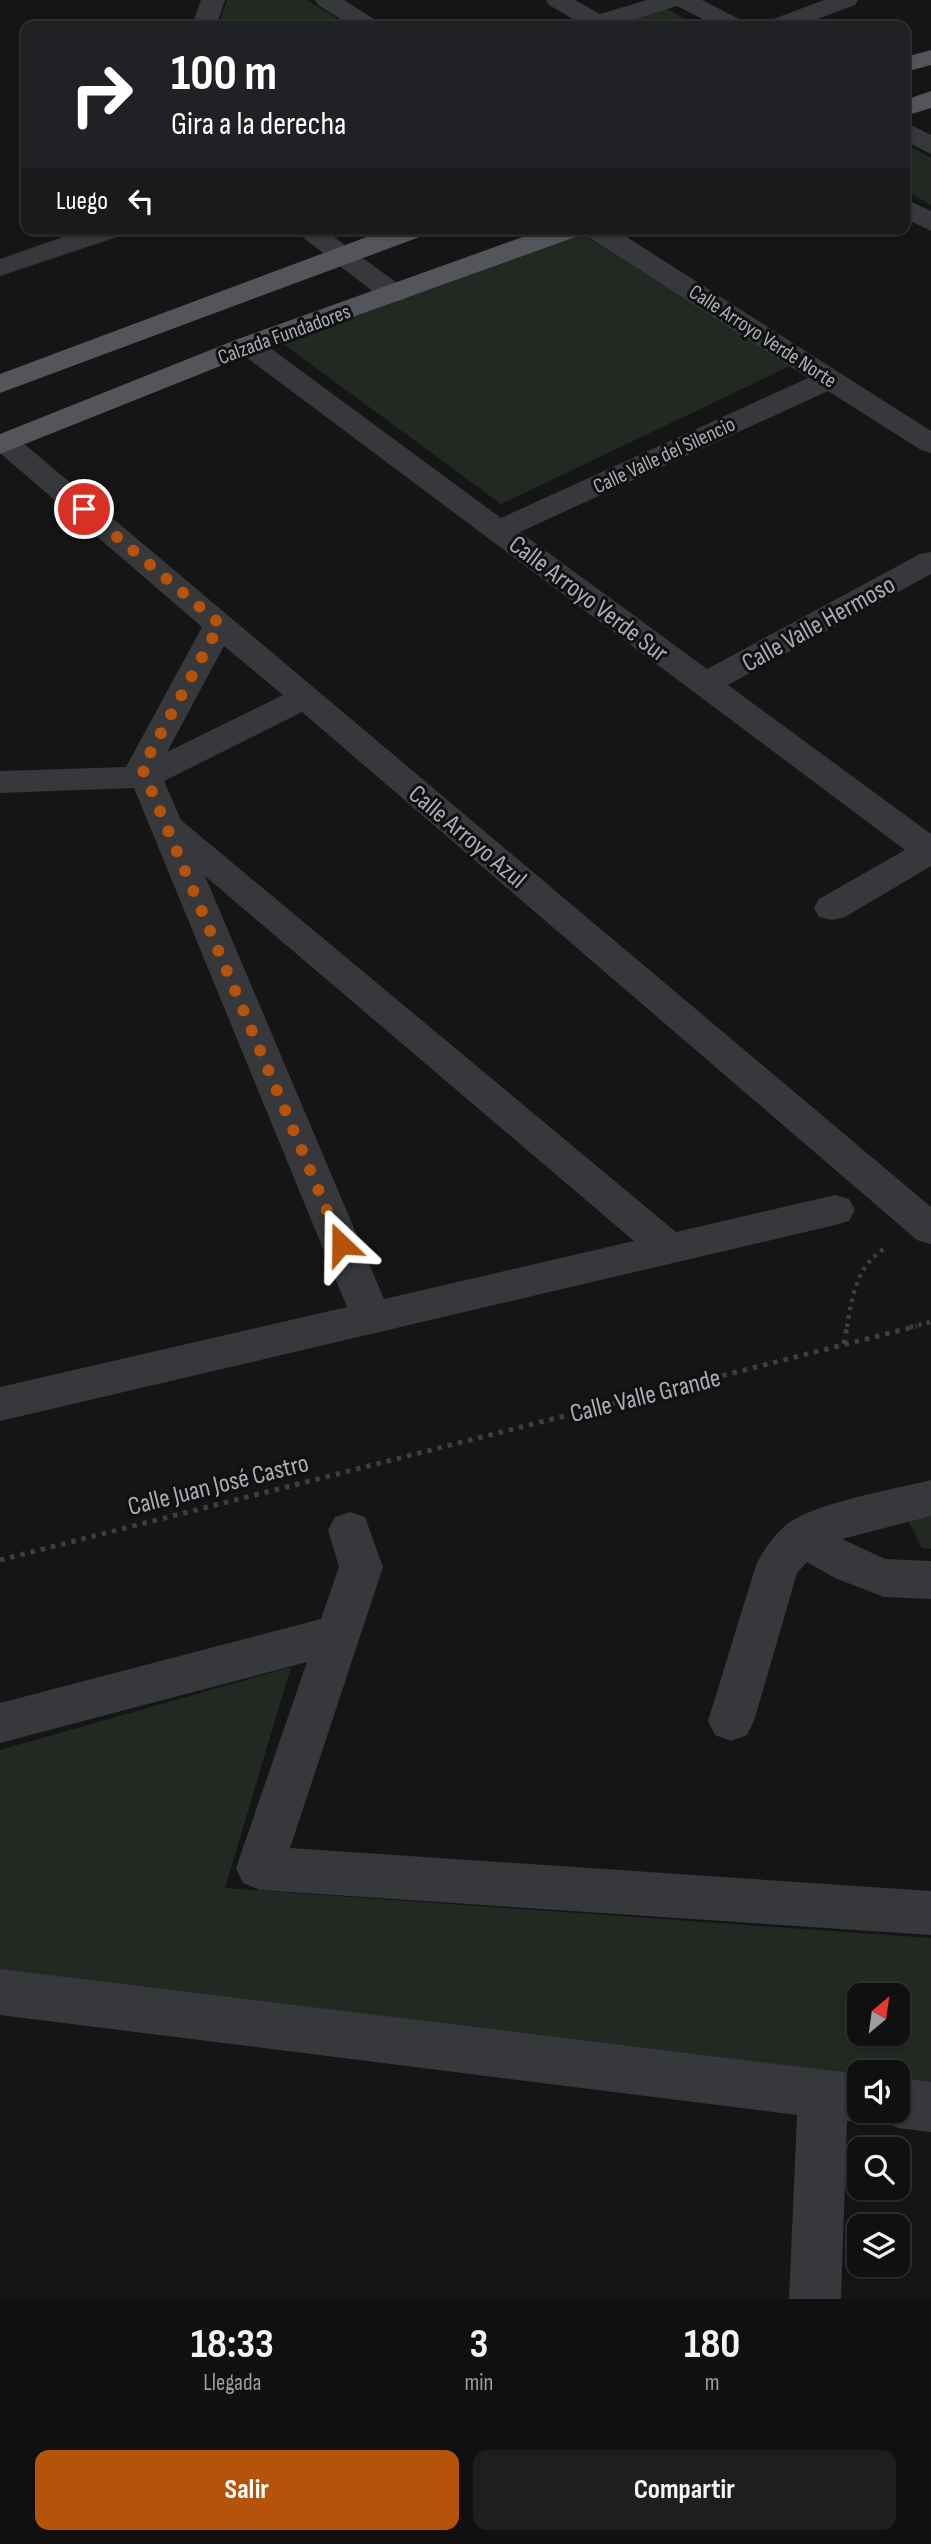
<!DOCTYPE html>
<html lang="es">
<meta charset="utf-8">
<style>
:root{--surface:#101010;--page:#1e1e1e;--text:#f1f3f6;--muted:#9c9d9f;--line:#303030;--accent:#b45309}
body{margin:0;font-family:"Sofia Sans Condensed",sans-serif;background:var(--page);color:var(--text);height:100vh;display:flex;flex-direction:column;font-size:26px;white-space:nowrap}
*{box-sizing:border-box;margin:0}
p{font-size:23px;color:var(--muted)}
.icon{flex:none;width:38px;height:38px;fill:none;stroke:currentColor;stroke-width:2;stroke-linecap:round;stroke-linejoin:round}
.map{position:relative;height:2299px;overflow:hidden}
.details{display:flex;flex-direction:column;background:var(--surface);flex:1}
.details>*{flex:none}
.guide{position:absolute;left:21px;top:21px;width:889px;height:214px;border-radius:14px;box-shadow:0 2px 5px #0004,0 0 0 2px var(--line);background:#202124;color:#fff;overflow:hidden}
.needle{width:46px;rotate:29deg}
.buttons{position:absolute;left:847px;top:1983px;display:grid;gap:14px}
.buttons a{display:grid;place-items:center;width:63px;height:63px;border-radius:14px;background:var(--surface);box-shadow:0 2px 5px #0004,0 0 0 2px var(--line);font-size:35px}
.pin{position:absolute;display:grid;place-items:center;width:60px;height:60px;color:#fff;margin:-30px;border:4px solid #fff;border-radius:50%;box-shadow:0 2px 7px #0007}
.me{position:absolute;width:77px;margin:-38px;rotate:337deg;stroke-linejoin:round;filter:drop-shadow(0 0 5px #0008)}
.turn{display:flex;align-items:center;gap:24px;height:147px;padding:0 35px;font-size:32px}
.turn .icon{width:91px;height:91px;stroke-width:2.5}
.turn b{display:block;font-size:49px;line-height:60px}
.then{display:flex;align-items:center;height:66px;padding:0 35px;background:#0003;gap:14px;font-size:26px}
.eta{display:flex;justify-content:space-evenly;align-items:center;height:119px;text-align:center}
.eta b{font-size:42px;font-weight:700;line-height:49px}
.action{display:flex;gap:14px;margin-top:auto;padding:14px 35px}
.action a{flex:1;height:80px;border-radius:14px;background:var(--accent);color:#fff;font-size:28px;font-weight:700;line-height:80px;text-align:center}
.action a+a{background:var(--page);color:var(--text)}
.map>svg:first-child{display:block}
</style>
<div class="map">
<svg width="931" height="2299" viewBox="0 0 931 2299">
<rect width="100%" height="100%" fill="#151516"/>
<path fill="#222822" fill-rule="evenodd" d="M227,0h80l43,26h-132z
M664,7l33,19h-74l-6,-3z
M905,143l26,15v47l-26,-15z
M581,233l209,133 -289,138 -219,-161z
M931,1509v40l-9,-1 -17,-33z
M291,1667l-66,221 706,50v151l-33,-5v-12h-39v7l-859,-109v-220zM859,1995h39v39h-39z"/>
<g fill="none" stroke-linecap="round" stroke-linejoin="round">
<path stroke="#3d3e42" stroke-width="4.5" stroke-dasharray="3.5 5" stroke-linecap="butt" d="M847,1327c5,-30 9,-60 37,-78
M910,1327l21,-5"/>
<path stroke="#3d3e42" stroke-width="5" stroke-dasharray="4.5 6" stroke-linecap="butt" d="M844,1344l3,-18
M0,1560l917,-234"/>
<path fill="#36383b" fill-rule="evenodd" d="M201,0h24l-9,26h-24z
M315,0h29l33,21 3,5h-28l-34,-21z
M546,0h29l25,14 47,-14h55l41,21 3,5h-30l-39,-20 -63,20h-29l-36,-21z
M824,0h34l-3,5 -56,21h-34l3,-5z
M905,122l26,13v19l-26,-13z
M905,199l26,12v20l-26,-13z
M86,229h40l-3,6 -123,41v-17z
M292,229h31l81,59 4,6 -4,6 -10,2 -10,-2z
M582,229h32l317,202v22l-10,-3 -93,-59 -308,141 187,137 213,-115 11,-2v22l-203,111 203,149v32l-86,51 -13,3 -13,-3 -5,-9 5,-9 86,-49 -667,-499 -4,-6 4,-6 10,-3 10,3 243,179 307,-140 -223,-143z
M6,434l10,3 915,770v37l-14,-4 -615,-528 -138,69 17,39 495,412 159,-37 14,4 6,11 -6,11 -14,4 -835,196v-34l347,-80 -213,-519 -134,5v-22l126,-4 76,-140 -202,-174v-17zM224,646l59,49 -116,57zM205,876l429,365 -250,58z
M931,1480v36l-89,23 43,20 46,2v38l-47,-2 -49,-19 -28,-16 -10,11 -43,148 -7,14 -16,6 -16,-6 -7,-14 48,-156c7,-14 17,-29 29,-39 26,-23 111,-37 146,-46z
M350,1512l15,5 18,50 -93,281 641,43v44l-671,-45 -17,-7 -7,-15 71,-206 -307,81v-40l321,-84 18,-52 -11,-37 7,-13z
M0,1969l859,105v36h39v-32l33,4v50l-33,-4 -18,-8 -3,-6 -18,8 -12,-1 -6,178h-52l8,-184 -797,-100z"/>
<path fill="#53555a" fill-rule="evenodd" d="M931,50v15l-26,7v-15z
M931,91v17l-26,8v-16z
M388,229h40l-3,6 -425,158v-19z
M545,229h39l-3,6 -323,116 -258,103v-20l238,-95z"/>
</g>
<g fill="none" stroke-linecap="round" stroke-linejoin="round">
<path stroke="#b45309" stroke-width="12" stroke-dasharray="0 21.6" d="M84,509l136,115 -78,144 199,476"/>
</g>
<g text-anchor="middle" stroke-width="6" stroke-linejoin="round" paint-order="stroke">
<g font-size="21" fill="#a8adb5" stroke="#101011">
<text transform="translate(284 334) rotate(-20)" y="7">Calzada Fundadores</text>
<text transform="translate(763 336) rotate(33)" y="7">Calle Arroyo Verde Norte</text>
<text transform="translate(664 455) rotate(-25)" y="7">Calle Valle del Silencio</text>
</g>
<g font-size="26" fill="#a8adb5" stroke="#101011">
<text transform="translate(589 598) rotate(37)" y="9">Calle Arroyo Verde Sur</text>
<text transform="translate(818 623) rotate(-29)" y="9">Calle Valle Hermoso</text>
<text transform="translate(468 836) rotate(40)" y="9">Calle Arroyo Azul</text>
<text transform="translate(645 1395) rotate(-14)" y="9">Calle Valle Grande</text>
<text transform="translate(218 1484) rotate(-14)" y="9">Calle Juan José Castro</text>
</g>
</g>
</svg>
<div class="buttons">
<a><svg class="needle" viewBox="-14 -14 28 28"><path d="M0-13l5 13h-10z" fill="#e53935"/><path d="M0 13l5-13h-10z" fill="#9c9d9f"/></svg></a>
<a><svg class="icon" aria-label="sound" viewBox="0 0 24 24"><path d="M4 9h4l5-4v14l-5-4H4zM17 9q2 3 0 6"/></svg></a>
<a><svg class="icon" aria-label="search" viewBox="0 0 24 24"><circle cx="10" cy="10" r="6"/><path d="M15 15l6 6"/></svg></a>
<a><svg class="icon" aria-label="layers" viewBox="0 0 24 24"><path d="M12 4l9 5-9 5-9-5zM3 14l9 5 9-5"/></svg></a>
</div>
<div class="pin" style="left:84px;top:509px;background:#d93025"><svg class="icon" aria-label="arrive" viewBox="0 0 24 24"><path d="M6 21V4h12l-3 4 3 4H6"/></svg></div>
<svg class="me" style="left:341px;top:1244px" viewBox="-20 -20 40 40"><path d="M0-17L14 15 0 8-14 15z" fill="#b45309" stroke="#fff" stroke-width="4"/></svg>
<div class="guide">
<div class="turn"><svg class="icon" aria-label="right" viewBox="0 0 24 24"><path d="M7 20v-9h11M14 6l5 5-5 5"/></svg><div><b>100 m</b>Gira a la derecha</div></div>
<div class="then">Luego<svg class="icon" aria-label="left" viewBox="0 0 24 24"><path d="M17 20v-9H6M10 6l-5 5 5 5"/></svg></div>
</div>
</div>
<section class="details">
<div class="eta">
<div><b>18:33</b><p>Llegada</p></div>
<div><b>3</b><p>min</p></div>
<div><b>180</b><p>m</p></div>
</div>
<div class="action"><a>Salir</a><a>Compartir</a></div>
</section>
